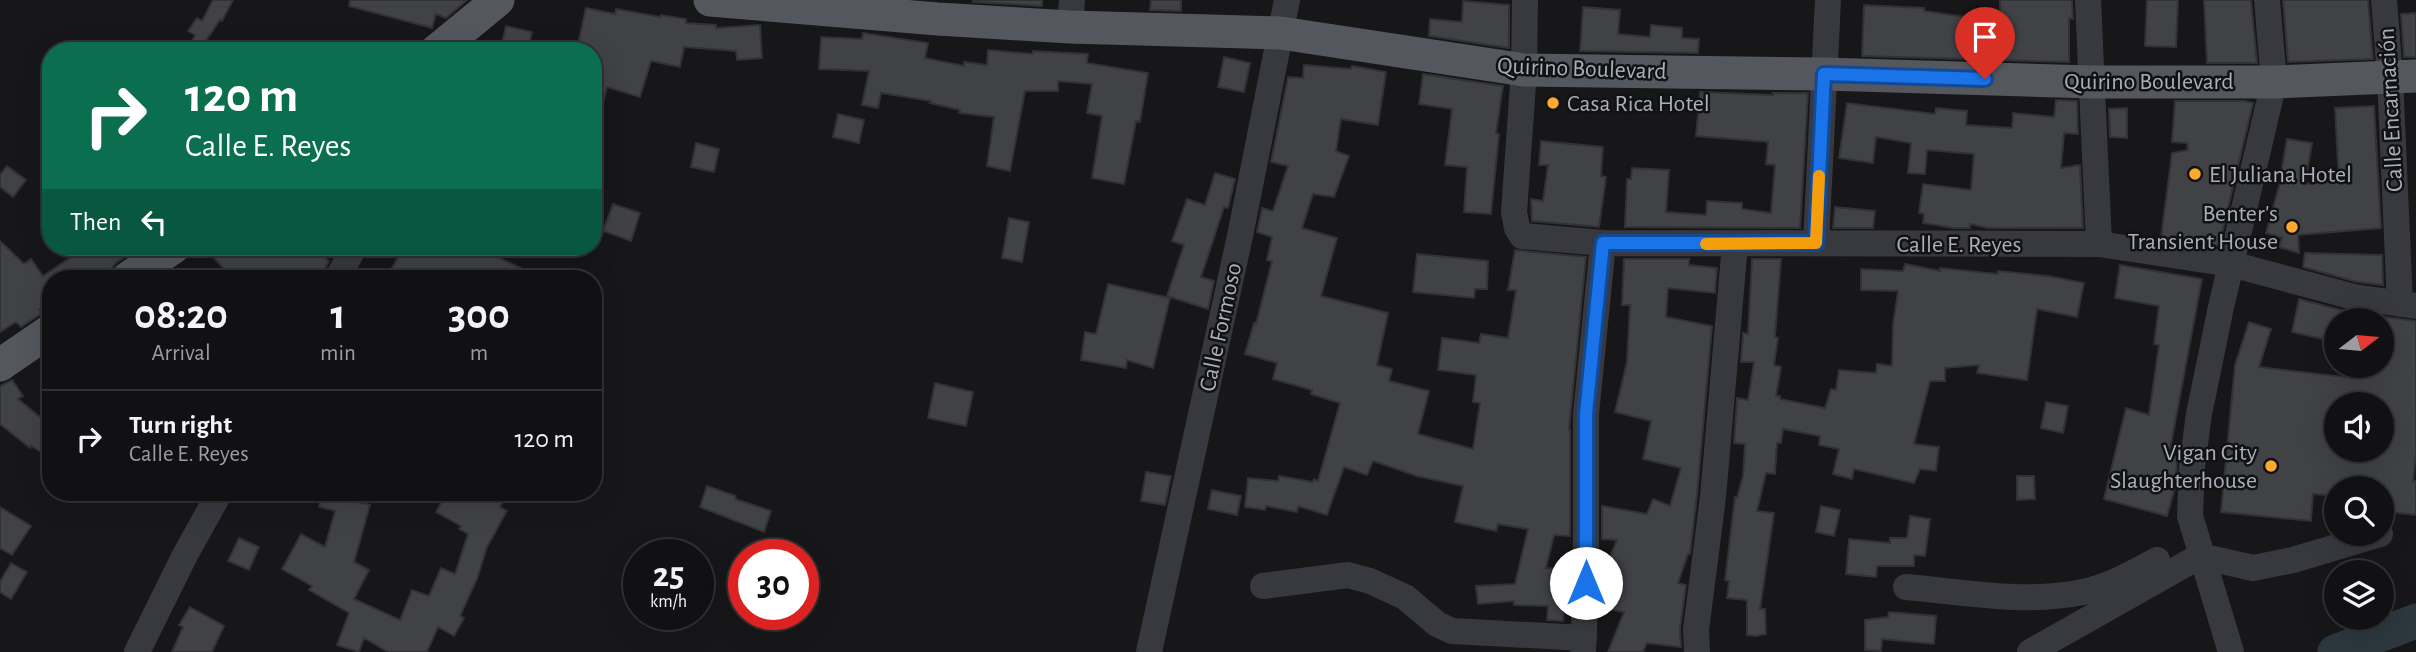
<!DOCTYPE html>
<meta charset="utf-8">
<style>
:root{--surface:#111113;--page:#1a1a1c;--text:#f1f3f6;--muted:#9c9da0;--line:#303133}
body{margin:0;font-family:"Alegreya Sans",sans-serif;background:var(--page);color:var(--text);height:100vh;display:flex;flex-direction:column;font-size:26px;white-space:nowrap}
*{box-sizing:border-box;margin:0}
p{font-size:23px;color:var(--muted)}
.icon{flex:none;width:38px;height:38px;fill:none;stroke:currentColor;stroke-width:2;stroke-linecap:round;stroke-linejoin:round}
.map{position:relative;flex:1;overflow:hidden}
.side{position:absolute;left:42px;top:270px;width:560px;height:231px;display:flex;flex-direction:column;background:var(--surface);border-radius:28px;box-shadow:0 7px 28px #0002,0 0 0 2px var(--line)}
.side>*{flex:none}
.top-card{position:absolute;left:42px;top:42px;width:560px;height:214px;border-radius:28px;box-shadow:0 7px 28px #0002,0 0 0 2px var(--line);background:#0b6e4f;color:#fff;overflow:hidden}
.needle{width:46px;rotate:74deg}
.fabs{position:absolute;left:2324px;top:308px;display:grid;gap:14px}
.fabs a{display:grid;place-items:center;width:70px;height:70px;border-radius:50%;background:var(--surface);box-shadow:0 7px 28px #0002,0 0 0 2px var(--line);font-size:35px}
.speed{position:absolute;left:623px;top:539px;display:flex;gap:14px;font-size:35px;font-weight:700;text-align:center}
.speed>*{display:grid;place-content:center;width:91px;height:91px;border-radius:50%;background:var(--surface);box-shadow:0 7px 28px #0002,0 0 0 2px var(--line);line-height:1}
.speed small{font-size:18px;font-weight:400}
.speed .limit{border:10px solid #d22;background:#fff;color:#111}
.pin{position:absolute;display:grid;place-items:center;width:60px;height:60px;color:#fff;margin:-72px -30px;border-radius:50% 50% 50% 0;rotate:-45deg;box-shadow:0 0 7px #0007}
.pin .icon{rotate:45deg}
.me{position:absolute;width:77px;margin:-38px;rotate:0deg;stroke-linejoin:round;filter:drop-shadow(0 0 5px #0008)}
.turn{display:flex;align-items:center;gap:24px;height:147px;padding:0 28px;font-size:32px}
.turn .icon{width:91px;height:91px;stroke-width:2.5}
.turn b{display:block;font-size:49px;line-height:60px}
.then{display:flex;align-items:center;height:66px;padding:0 28px;background:#0003;gap:14px;font-size:26px}
.eta{display:flex;justify-content:space-evenly;align-items:center;height:119px;text-align:center}
.eta b{font-size:42px;font-weight:700;line-height:49px}
ul{padding:0;list-style:none}
li{display:flex;align-items:center;gap:21px;height:98px;padding:0 28px;border-top:2px solid var(--line)}
li div{flex:1}
li b{display:block;font-size:26px}
li em{font-style:normal}
.map>svg:first-child{display:block}
</style>
<div class="map">
<svg width="2416" height="652" viewBox="0 0 2416 652">
<rect width="100%" height="100%" fill="#171719"/>
<g fill="none" stroke-linecap="round" stroke-linejoin="round">
<path stroke="#2c373e" stroke-width="35" d="M2335,652l81,-31"/>
</g>
<path fill="#414246" stroke="#313136" stroke-width="2" fill-rule="evenodd" d="M213,0h20l-11,21 -2,-1 -21,31h-6l-4,-3 6,-13 -7,-4 9,-13 5,3z
M350,0h117l-21,18 -10,-4 -4,14 -83,-22z
M973,0h69v6l-69,-4z
M1151,0h30v11l-31,-1z
M2000,0h72l1,19 -4,-1v44l-207,-6 2,-51 60,3v3l76,11z
M2147,0h31l-2,47 -31,-1z
M2204,0h47l6,63h-50z
M2283,0h85l5,59 -85,3z
M1463,1l46,4v43l-80,-12 1,-17 32,3z
M1583,7l37,3 -2,24 32,3 1,-12 31,3v10l17,1 -1,14 -118,-2z
M586,8l29,6 1,-5 44,8 1,-2 25,4v4l30,2v3l44,-3 2,33 -25,2 -1,-9 -52,-4 -4,20 -29,-6 -11,36 -33,-10 -8,31 -6,-1v-69l-15,-4z
M2416,13v44h-12l-3,-43z
M506,26l26,6 -4,19h-28z
M863,33l65,10 -3,15 39,8v-4l23,3 1,-15 45,4v-3l55,3 -1,9 61,10 -8,49 -4,-1 -12,63 -32,-6 10,-62 -15,-3 5,-29 -34,-3v10h-33l-15,80 -23,-5 7,-49 -35,-4 1,-3 -30,-7 1,-2 -50,-8 -3,15 -16,-3 7,-34 -50,-2 2,-32 41,2z
M1224,57l26,6 -6,29 -26,-5z
M1304,65l47,4 1,-3 34,6 -8,53 -37,-6 -5,32 13,5 -15,41 -21,-3 -11,34 35,10 -16,58 67,17 -11,52 15,4 -3,12 40,10 -11,43 55,15 7,-46 -7,-1 3,-27 -38,-5 4,-32 37,5 2,-9 27,4 8,-48h-8l7,-40 71,7 -17,172h1v107l-16,-1 -8,33 24,1v25h-4l-3,27 -16,-1 1,-14 -34,-1v-4l-36,3 -2,-18 39,-2 13,-55 -30,-5 -2,7 -41,-9 8,-36 -46,-10 -44,-15 -6,14 -23,-8 -17,48 -29,-9 -1,6 -31,-6 -1,4 -20,-3 3,-29 30,3 1,-5 34,6 1,-3 4,2 22,-78 -29,-9 1,-4 -39,-11 4,-16 -32,-9 9,-31 2,1 16,-63 -5,-1 5,-23 -15,-5 5,-24 11,3 15,-45 -17,-4 17,-85 15,1z
M1423,74l80,12 -7,47 3,1 -8,80 -27,-2 3,-45 -22,-2 7,-56 -33,-5z
M1700,92l73,3v-2h35l-8,135 -175,-1 2,-48h4l1,-11 37,2 -3,42 40,3 1,-14 35,2v6l29,4 4,-48 -9,-1 2,-22 -72,-6z
M2056,100l21,1 1,33 -14,-1 -3,35 19,-3 3,63h-95l-18,-4v4h-17l-30,-5 1,-9 -5,-1 4,-29 48,6 3,-36 -47,-4 -2,24 -17,-1 3,-30 -35,-6 -3,26 -34,-5 8,-55 88,11 1,-6 31,3 -1,14 46,3 1,-15 41,4z
M2175,101h69l9,2 -34,143 -58,-8 11,-85 16,-3 -1,-7 -15,-1z
M2374,106l7,122 -83,7 1,18 -20,-6 3,-9 -16,-5 13,-47 8,-47 25,4 -7,41 34,-3 -4,-73z
M2127,108v30l-17,-1 -1,-28z
M838,114l26,6 -5,23 -26,-6z
M1541,141l62,6 -2,29 5,1 -7,50 -67,-6 -1,-22 12,2 5,-36h-9z
M696,143l23,6 -5,23 -23,-5z
M7,166l19,14 -13,17 -13,-10v-12z
M1215,173l20,6 -7,29 -4,-1 -23,70 13,4 -6,28 -41,-13 17,-51 -12,-4 15,-42 18,6z
M613,204l27,9 -9,28 -28,-10z
M1835,207l40,4 -2,17h-40z
M1009,218l20,4 -7,40 -20,-4z
M0,241l24,23 7,-5 12,17 34,-23 -5,-6h68l-23,15 -6,7 -2,9h-58v24l-12,8 3,3 -21,14 -5,-5 -16,10z
M204,247h132l-10,12 3,2 -9,17h-88z
M404,247h94l-3,9 47,22h-143l-10,-5z
M2305,253l77,2 1,30 -26,-3 -54,-15z
M1417,254l71,7 -1,28h-12l-1,9 -61,-6z
M1624,259h65v6l28,3 -2,25 -47,-5 -2,29 46,9 -15,169 -7,59h-2l-10,29 8,2 -6,43 1,19 -34,-4 -4,9h-35l16,-40 -18,-3 6,-32 -9,-4 14,-33 -15,-1v-33l45,8 6,-15 17,7 11,-38 -38,-9 8,-38 -36,-9 12,-50 3,-57h-8z
M1752,259h29l-6,78 3,1 -4,27 7,2 -5,29h4v3l45,9 6,-19 5,1 3,-20 37,3 1,-9 15,2 1,-41 5,-34 -37,-1v-21l42,2 2,-7 35,7v-3l58,6v-3l50,5 36,7 -7,34 -40,-8 -10,71 -50,-7 2,-8 -34,3v13h-15l-16,63 25,3 -3,24 -16,-2 -6,14 -60,-14 -2,10 -19,-5 6,-25 -20,-4 1,-9 -37,-7 -2,14h-4l-2,31 -9,-1 -9,38 17,2 -14,96h5l1,25 -10,2 -9,-1v-35l-20,-2 2,-17 -4,-1 10,-83 2,1 6,-22 2,-32 -11,-1 3,-45 11,2 6,-38h-13l2,-29 5,1z
M2120,265l82,14 -33,176 8,2 -1,27 -9,32 -63,-17 22,-91 23,7 10,-70 -5,-1 5,-38 -44,-8z
M1108,284l62,14 -17,70 -26,-8 -1,8 -45,-8 4,-28 11,2z
M2299,299l53,14 64,8v133l-3,27h3v34l-34,-4v-23h-46v8l-23,-2 -2,27 -90,-9 14,-147 14,-43 22,7 -12,38 85,10 2,-11h16l20,4v-50h-46v22l-44,-10zM2336,404h46v46h-46z
M12,380l11,16 -5,3 33,27v32l-20,-12 -1,2 -30,-24v-38z
M935,383l38,9 -7,34 -38,-8z
M2046,402l22,4 -5,27 -22,-5z
M1146,472l25,4 -6,29 -24,-4z
M2017,476h17l1,23 -18,1z
M707,486l29,10 -1,3 36,12 -7,21 -64,-25z
M1212,490l29,6 -4,19 -29,-6z
M323,492l47,13 -16,57 15,8 -15,29 46,21 12,-30 17,6 12,-28 14,6 13,-40 -9,-5 2,-3 -25,-14 11,-20h61l-8,15 7,4 -20,36 -10,32 -17,37 4,2 -10,18 -16,-9 -11,25h-39l-24,-14 -5,14 -22,-7 12,-32 -40,-23 3,-4 -30,-17 19,-35 24,13 10,-36 -16,-4z
M1821,506l19,4 -6,26 -18,-4z
M0,507l31,19 -19,29 -12,-7z
M1910,516l20,3 -5,37 -11,-1v11h-37l-1,11 -30,-3 3,-35 41,4v-5h17z
M239,538l20,9 -10,23 -21,-9z
M11,563l16,9 -16,27 -11,-7v-10z
M190,607l34,19 -12,26h-40l11,-25 -4,-2z
M1889,612l47,4 -2,28 -52,-5 -1,12 -16,-1v-30l23,-3z"/>
<g fill="none" stroke-linecap="round" stroke-linejoin="round">
<path stroke="#38393f" stroke-width="26" d="M1525,0l-1,70 -10,142 3,16 5,8 81,7 496,1 132,20 123,33 62,9
M2088,0l11,244
M2384,0l6,77 10,227
M1070,27l2,-27
M1816,243l12,-243
M338,278l16,-31
M1263,586l85,-11 22,6 35,16 32,27 15,7 132,7
M1906,587c59,5 119,17 177,5 27,-6 50,-19 74,-32
M137,652l48,-97 35,-63
M1149,652l91,-416 47,-236
M1583,652l3,-69v-169l17,-171
M1697,652l-1,-22 17,-133 22,-253
M2030,652l170,-96 53,12 40,-8 87,-26
M2231,652l-41,-136 2,-50 7,-52 22,-107 53,-225 -7,-82"/>
<path stroke="#54575e" stroke-width="33" d="M710,0l228,19 132,8 211,6 243,37 300,4 268,8h182l142,-6
M436,51l62,-51
M128,278l46,-31
M0,365l51,-35"/>
</g>
<g fill="none" stroke-linecap="round" stroke-linejoin="round">
<defs>
<path id="route" d="M1586,583v-169l17,-171h213l8,-169 161,5"/>
</defs>
<use href="#route" stroke="#114b97" stroke-width="18"/>
<use href="#route" stroke="#1a73e8" stroke-width="12"/>
<path stroke="#f59e0b" stroke-width="12" d="M1706,244l110,-1 3,-67"/>
</g>
<g fill="#fbaa2e" stroke="#121214" stroke-width="2.5">
<circle cx="1553" cy="103" r="7"/>
<circle cx="2195" cy="174" r="7"/>
<circle cx="2292" cy="227" r="7"/>
<circle cx="2271" cy="466" r="7"/>
</g>
<g text-anchor="middle" stroke-width="5" stroke-linejoin="round" paint-order="stroke">
<g font-size="24" fill="#a9afba" stroke="#121214">
<text transform="translate(1582 68) rotate(2)" y="8">Quirino Boulevard</text>
<text x="2149" y="89">Quirino Boulevard</text>
<text transform="translate(2390 110) rotate(-93)" y="8">Calle Encarnación</text>
<text x="1959" y="252">Calle E. Reyes</text>
<text transform="translate(1220 327) rotate(-78)" y="8">Calle Formoso</text>
</g>
<g font-size="24" fill="#a9afba" stroke="#121214" text-anchor="start">
<text x="1567" y="111">Casa Rica Hotel</text>
<text x="2209" y="182">El Juliana Hotel</text>
<text x="2278" y="221" text-anchor="end">Benter's<tspan x="2278" dy="28">Transient House</tspan></text>
<text x="2257" y="460" text-anchor="end">Vigan City<tspan x="2257" dy="28">Slaughterhouse</tspan></text>
</g>
</g>
</svg>
<div class="fabs">
<a><svg class="needle" viewBox="-14 -14 28 28"><path d="M0-13l5 13h-10z" fill="#e53935"/><path d="M0 13l5-13h-10z" fill="#9c9da0"/></svg></a>
<a><svg class="icon" aria-label="sound" viewBox="0 0 24 24"><path d="M4 9h4l5-4v14l-5-4H4zM17 9q2 3 0 6"/></svg></a>
<a><svg class="icon" aria-label="search" viewBox="0 0 24 24"><circle cx="10" cy="10" r="6"/><path d="M15 15l6 6"/></svg></a>
<a><svg class="icon" aria-label="layers" viewBox="0 0 24 24"><path d="M12 4l9 5-9 5-9-5zM3 14l9 5 9-5"/></svg></a>
</div>
<div class="speed"><div>25<small>km/h</small></div><div class="limit">30</div></div>
<div class="pin" style="left:1985px;top:79px;background:#d93025"><svg class="icon" aria-label="arrive" viewBox="0 0 24 24"><path d="M6 21V4h12l-3 4 3 4H6"/></svg></div>
<svg class="me" style="left:1586px;top:583px" viewBox="-20 -20 40 40"><circle r="19" fill="#fff"/><path d="M0-13L10 11 0 6-10 11z" fill="#1a73e8"/></svg>
<div class="top-card">
<div class="turn"><svg class="icon" aria-label="right" viewBox="0 0 24 24"><path d="M7 20v-9h11M14 6l5 5-5 5"/></svg><div><b>120 m</b>Calle E. Reyes</div></div>
<div class="then">Then<svg class="icon" aria-label="left" viewBox="0 0 24 24"><path d="M17 20v-9H6M10 6l-5 5 5 5"/></svg></div>
</div>
<section class="side">
<div class="eta">
<div><b>08:20</b><p>Arrival</p></div>
<div><b>1</b><p>min</p></div>
<div><b>300</b><p>m</p></div>
</div>
<ul>
<li><svg class="icon" aria-label="right" viewBox="0 0 24 24"><path d="M7 20v-9h11M14 6l5 5-5 5"/></svg><div><b>Turn right</b><p>Calle E. Reyes</p></div><em>120 m</em></li>
</ul>
</section>
</div>
